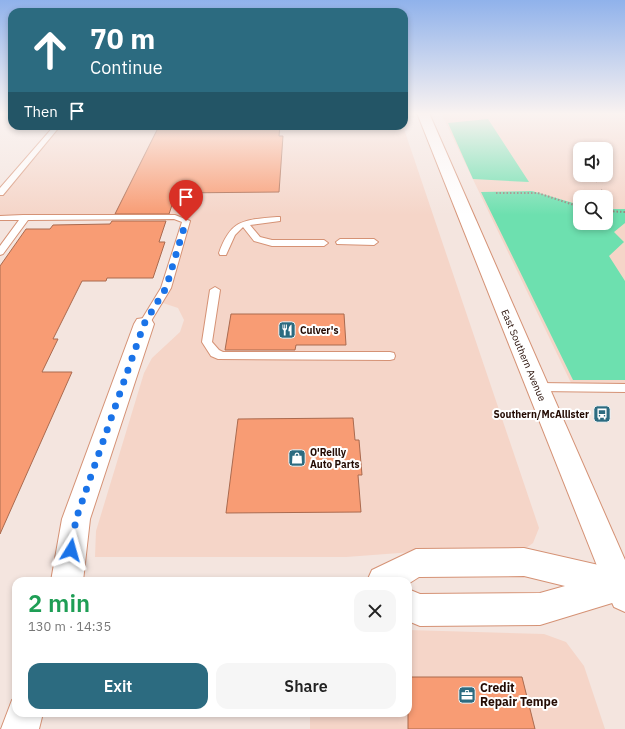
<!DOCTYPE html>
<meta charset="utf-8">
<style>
:root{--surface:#fff;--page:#f6f6f6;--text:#222;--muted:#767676;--accent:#2c6b80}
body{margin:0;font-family:"IBM Plex Sans",sans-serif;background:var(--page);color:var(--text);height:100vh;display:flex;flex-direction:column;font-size:15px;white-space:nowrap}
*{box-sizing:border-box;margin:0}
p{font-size:13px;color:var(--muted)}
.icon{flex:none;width:22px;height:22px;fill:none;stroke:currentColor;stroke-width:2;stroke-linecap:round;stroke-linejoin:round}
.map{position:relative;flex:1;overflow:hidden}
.panel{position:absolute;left:12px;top:577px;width:400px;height:140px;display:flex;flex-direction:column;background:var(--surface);border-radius:12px;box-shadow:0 2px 6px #0003}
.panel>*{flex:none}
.top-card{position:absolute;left:8px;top:8px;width:400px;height:122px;border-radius:12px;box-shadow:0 2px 6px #0003;background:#2c6b80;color:#fff;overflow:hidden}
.buttons{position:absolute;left:573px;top:142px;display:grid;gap:8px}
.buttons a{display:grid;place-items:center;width:40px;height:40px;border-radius:8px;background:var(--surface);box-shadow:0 2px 6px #0003;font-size:20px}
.pin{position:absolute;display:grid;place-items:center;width:34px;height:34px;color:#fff;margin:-41px -17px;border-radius:50% 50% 50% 0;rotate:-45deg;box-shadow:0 0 4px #0007}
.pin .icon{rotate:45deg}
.me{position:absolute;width:44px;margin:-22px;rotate:8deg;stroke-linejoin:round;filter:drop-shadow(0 0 3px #0008)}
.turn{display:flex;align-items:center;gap:14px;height:84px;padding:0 16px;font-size:18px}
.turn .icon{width:52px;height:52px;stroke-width:2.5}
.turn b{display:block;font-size:28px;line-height:34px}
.then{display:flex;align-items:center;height:38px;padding:0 16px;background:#0003;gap:8px;font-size:15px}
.round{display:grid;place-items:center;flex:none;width:42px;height:42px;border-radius:12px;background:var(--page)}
.summary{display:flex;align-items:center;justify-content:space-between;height:68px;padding:0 16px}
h1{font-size:24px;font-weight:600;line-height:30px;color:#1e9e55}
.action{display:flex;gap:8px;margin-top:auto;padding:8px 16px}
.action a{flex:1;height:46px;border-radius:12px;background:var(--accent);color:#fff;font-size:16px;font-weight:600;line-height:46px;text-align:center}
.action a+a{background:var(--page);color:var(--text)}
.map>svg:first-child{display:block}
</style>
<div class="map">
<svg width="625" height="729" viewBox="0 0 625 729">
<rect width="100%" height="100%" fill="#f4e5df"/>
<path fill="#f5d5c8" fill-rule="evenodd" d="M441,113h184v275l-52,-1zM580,149h26v26h-26zM580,197h26v26h-26z
M57,126h346l136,402 -6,15 -11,8 -109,1 -67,5h-251l1,-26 48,-158 8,-15 28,-26 4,-12 -6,-12 -18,-6 26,-81 -11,-4 -175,1v-25z
M408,630l136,4 22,8 18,24 21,63h-295v-16h98z"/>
<path fill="#6de0af" d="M488,119l41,63 -56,-3 -25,-56z
M532,191l48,14v18h26v-14h19v14l-11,9 10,10 -15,14 16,25v99h-52l-92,-188z"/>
<path fill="#f89c74" stroke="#aa6a4f" d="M159,126h121l-1,10h4l-4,56 -103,1 -7,21h-54z
M112,221h54l-7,21h6l-12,36h-46l-1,3h-24l-29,58h5l-16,33h30l-72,162v-268l26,-37h24l3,-4 57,-1z
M231,314h113l2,31h-50l-1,5h-70z
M353,418l2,22h4l3,35h-4l3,37 -135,1 12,-94z
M408,677h114l13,52h-127z"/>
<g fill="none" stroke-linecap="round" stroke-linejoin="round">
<defs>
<path id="service" d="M54,126h6l-57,69h-3v-7z
M23,215h152l15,6 -19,67 -23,38 -4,1 -5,-3 22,-36 21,-66 -8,-3 -146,1 -25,34 -3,1v-9l19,-26h-19v-4z
M277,217h3v4l-30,4 10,12 12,3h52l4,3 -4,3h-52l-18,-5 -11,-14 -8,8 -9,20h-6l-1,-2c12,-34 25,-33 58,-36z
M340,239h34l4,3 -4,3 -37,-1 -1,-2z
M215,287l5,3 -8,52 7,8 4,2h167l4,1 1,3 -1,3 -4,1 -172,-1 -7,-3 -9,-14 8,-52z
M537,383l88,1v8l-88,-1 -4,-1 -2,-3 2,-3z"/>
<path id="minor" d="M144,318l7,1 3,5 -64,195 -7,62h-32l11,-62 72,-195 3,-5z
M524,548l101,23v30l-3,-1 -82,25 -120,1 -12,-5v-32l12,5 120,-1 25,-7 -41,-10 -105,1 -11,7v-3h-41l5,-11 44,-21z
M16,698v15h27l-4,16h-38l11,-29z"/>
<path id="secondary" d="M417,113h12l196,447v52l-11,-5 -5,-11z"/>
</defs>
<use href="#service" stroke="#d59275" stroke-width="2"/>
<use href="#minor" stroke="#d59275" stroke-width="2"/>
<use href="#secondary" stroke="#d59275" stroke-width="2"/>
<path stroke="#97847d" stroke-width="1.5" stroke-dasharray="1 2" stroke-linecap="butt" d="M591,175l6,7"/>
<path stroke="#97847d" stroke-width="2" stroke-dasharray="1.5 2" stroke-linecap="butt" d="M601,190l9,11
M496,193h42l42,14
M606,211l19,1"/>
<use href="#service" fill="#fff" fill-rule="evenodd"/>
<use href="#minor" fill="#fff" fill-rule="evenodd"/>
<use href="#secondary" fill="#fff" fill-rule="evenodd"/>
</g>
<linearGradient id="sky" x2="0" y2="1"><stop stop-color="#90b2eb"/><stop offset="0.53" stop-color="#faf3f1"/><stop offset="1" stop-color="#faf3f1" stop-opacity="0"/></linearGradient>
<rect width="625" height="215" fill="url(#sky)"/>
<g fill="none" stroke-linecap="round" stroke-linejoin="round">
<path stroke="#1a73e8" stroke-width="7" stroke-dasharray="0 12.6" d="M71,550l5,-31 68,-195 22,-36 20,-67"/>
</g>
<defs>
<symbol id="restaurant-square" viewBox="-11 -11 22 22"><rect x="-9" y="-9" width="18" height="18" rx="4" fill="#2c6b80" stroke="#fff"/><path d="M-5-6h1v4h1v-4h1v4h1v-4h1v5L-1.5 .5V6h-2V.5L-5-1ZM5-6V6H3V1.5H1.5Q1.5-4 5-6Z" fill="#fff"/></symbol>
<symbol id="bus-square" viewBox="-11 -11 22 22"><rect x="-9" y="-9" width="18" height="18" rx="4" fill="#2c6b80" stroke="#fff"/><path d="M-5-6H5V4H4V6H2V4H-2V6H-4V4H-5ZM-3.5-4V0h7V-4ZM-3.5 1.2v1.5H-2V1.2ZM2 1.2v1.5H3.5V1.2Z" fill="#fff"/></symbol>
<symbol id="shop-square" viewBox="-11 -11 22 22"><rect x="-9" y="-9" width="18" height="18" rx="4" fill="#2c6b80" stroke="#fff"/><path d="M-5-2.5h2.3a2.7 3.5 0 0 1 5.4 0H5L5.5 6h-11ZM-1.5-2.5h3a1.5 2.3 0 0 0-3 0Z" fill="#fff"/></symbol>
<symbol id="office-square" viewBox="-11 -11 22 22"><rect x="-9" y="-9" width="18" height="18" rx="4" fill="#2c6b80" stroke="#fff"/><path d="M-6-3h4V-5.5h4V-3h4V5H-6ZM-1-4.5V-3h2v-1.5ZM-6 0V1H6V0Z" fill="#fff"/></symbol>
</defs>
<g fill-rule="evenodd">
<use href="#restaurant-square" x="277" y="320" width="20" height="20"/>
<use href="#bus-square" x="592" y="404" width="20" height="20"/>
<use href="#shop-square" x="287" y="448" width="20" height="20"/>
<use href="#office-square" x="457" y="685" width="20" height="20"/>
</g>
<g text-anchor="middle" stroke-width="4" stroke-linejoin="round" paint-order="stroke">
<g font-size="10" font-weight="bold" fill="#240b03" stroke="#fff" text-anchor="start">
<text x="300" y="334">Culver's</text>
<text x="589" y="418" text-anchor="end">Southern/McAllister</text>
<text x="310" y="456">O'Reilly<tspan x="310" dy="12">Auto Parts</tspan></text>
</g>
<g font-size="10" fill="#240b03" stroke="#fff">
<text transform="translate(524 355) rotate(67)" y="4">East Southern Avenue</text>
</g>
<g font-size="12" font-weight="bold" fill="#240b03" stroke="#fff" text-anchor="start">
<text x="480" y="692">Credit<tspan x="480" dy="14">Repair Tempe</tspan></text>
</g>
</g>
</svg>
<div class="buttons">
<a><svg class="icon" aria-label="sound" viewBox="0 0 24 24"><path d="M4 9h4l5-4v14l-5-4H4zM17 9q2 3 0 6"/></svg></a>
<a><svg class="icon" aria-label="search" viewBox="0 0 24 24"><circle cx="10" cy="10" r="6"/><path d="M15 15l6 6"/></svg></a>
</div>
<div class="pin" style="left:186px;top:221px;background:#d93025"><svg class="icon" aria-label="arrive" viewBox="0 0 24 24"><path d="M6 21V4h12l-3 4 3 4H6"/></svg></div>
<svg class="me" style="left:71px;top:550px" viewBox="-20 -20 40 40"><path d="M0-17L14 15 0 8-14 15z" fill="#1a73e8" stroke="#fff" stroke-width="4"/></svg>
<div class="top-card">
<div class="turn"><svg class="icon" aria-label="ahead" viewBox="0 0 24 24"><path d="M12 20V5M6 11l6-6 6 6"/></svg><div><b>70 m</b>Continue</div></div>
<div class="then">Then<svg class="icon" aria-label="arrive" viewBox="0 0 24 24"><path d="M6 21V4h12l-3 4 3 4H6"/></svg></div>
</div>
<section class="panel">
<div class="summary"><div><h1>2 min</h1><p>130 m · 14:35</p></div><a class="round"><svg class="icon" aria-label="close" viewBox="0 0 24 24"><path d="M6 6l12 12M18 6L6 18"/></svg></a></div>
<div class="action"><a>Exit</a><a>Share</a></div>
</section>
</div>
